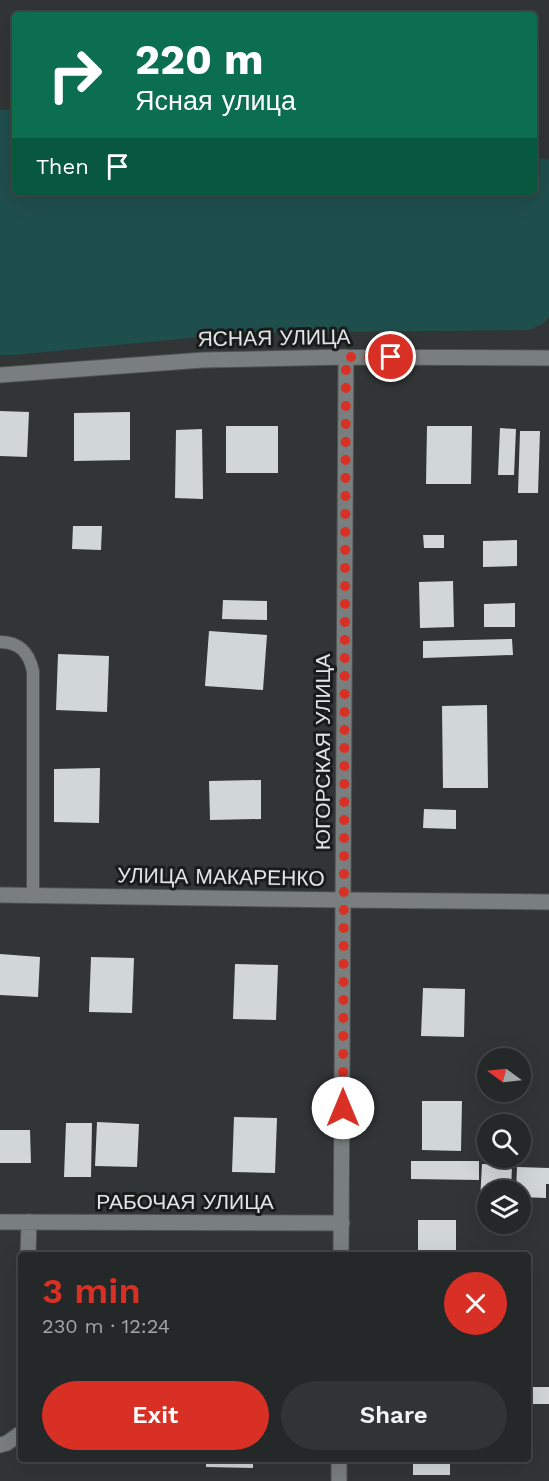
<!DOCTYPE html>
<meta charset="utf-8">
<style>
:root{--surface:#252828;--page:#313434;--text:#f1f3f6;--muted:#a3a6a8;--line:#424445;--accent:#d93025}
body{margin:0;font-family:"Work Sans",sans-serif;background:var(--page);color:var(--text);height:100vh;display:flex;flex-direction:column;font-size:22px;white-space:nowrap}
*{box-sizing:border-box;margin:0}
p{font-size:20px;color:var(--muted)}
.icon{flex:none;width:33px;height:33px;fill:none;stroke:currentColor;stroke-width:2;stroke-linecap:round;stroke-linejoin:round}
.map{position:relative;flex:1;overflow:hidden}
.side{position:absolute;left:18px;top:1252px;width:513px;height:210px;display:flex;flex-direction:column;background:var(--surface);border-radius:6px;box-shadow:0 6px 24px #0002,0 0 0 2px var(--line)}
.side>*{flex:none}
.guide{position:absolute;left:12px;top:12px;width:525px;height:183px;border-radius:6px;box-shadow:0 6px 24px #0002,0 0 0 2px var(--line);background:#0b6e4f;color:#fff;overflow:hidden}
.needle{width:39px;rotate:285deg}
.tools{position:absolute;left:477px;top:1048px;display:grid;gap:12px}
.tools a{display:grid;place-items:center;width:54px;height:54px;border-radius:50%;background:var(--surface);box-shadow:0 6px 24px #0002,0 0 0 2px var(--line);font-size:30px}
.pin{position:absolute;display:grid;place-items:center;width:51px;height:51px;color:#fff;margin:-26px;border:3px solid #fff;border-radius:50%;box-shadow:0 2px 6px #0007}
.me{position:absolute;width:66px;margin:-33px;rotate:0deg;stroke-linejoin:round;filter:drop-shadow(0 0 4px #0008)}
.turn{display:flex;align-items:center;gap:21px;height:126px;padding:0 24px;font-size:27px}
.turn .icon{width:78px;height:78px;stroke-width:2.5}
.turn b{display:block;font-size:42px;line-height:51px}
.then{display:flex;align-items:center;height:57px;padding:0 24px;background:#0003;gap:12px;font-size:22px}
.round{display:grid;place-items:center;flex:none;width:63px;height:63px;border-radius:32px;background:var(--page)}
.head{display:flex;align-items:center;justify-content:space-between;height:102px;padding:0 24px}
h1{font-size:36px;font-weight:600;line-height:45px;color:var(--accent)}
.cta{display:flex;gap:12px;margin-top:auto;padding:12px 24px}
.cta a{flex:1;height:69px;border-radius:36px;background:var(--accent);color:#fff;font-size:24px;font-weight:600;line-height:69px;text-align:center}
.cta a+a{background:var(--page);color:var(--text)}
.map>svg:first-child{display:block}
</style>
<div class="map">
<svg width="549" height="1481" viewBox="0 0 549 1481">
<rect width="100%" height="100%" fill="#313535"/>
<path fill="#1f4f4d" d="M0,110h15v82h519v-35l15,3v157l-5,6 -15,7 -287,3 -228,22h-14z"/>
<path fill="#d1d7d7" d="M0,411l29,1 -2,45 -27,-1z
M130,412v48l-56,1v-48z
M226,426h52v47h-52z
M427,426h45l-1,58h-45z
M500,428l16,1 -2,46h-16z
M202,429l1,70 -28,-1 1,-68z
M520,431h20l-2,62h-20z
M73,526h29l-1,24 -29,-1z
M423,535h21v13h-20z
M517,540v26l-34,1v-26z
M453,581l1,46 -34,1 -1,-46z
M223,600l44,1v19l-45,-1z
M515,603v24h-31v-23z
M209,631l58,4 -4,55 -58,-4z
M512,639l1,16 -90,3v-17z
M58,654l51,2 -2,56 -51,-2z
M487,705l1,83h-45l-1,-82z
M100,768l-1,55 -45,-1v-53z
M261,780v39l-51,1 -1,-39z
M424,809l32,1v19l-33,-1z
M0,954l40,3 -2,40 -38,-2z
M91,957l43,1 -2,55 -43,-1z
M235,964l43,1 -2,55 -43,-1z
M423,988l42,1 -1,48 -43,-1z
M422,1101h40l-1,50 -39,-1z
M234,1117l43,1 -2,55 -43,-1z
M97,1122l42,2 -2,43 -42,-1z
M66,1123h26l-1,54h-27z
M0,1130h30l1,33h-31z
M411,1161h68v19l-68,-1z
M482,1164l30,1 -1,26h-23v30l-9,-1z
M517,1167l32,1v16h-3v14l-26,-1v-6h-4z
M418,1220h38v36h-38z
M528,1387h21v17h-21z
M206,1460h47v8l-47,-1z
M413,1460h37v15h-37z"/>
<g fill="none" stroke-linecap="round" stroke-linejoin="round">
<defs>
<path id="service" d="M0,642c20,0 29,11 33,29v225"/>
<path id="minor" d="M0,375l203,-15 143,-3 203,1
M0,895l344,5
M0,1222l342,1
M28,1256l1,-34
M341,1256l5,-899
M0,1445l7,-2 14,-10
M339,1481v-21"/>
<path id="tertiary" d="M344,900l205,2"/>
</defs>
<use href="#service" stroke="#4d5151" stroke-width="14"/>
<use href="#minor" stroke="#4d5151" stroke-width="17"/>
<use href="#tertiary" stroke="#4d5151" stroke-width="17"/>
<use href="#service" stroke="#797f7e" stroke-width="12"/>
<use href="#minor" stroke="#797f7e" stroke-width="15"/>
<use href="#tertiary" stroke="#797f7e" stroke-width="15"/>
</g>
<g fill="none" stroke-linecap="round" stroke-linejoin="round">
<path stroke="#d93025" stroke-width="10" stroke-dasharray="0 18" d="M343,1108l3,-751h45"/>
</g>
<g text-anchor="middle" stroke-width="6" stroke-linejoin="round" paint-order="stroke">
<g font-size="21" fill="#e2e5e5" stroke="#1a1c1c">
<text transform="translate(274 338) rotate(-1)" y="7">ЯСНАЯ УЛИЦА</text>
<text transform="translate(323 752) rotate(-90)" y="7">ЮГОРСКАЯ УЛИЦА</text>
<text transform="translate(221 877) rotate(1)" y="7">УЛИЦА МАКАРЕНКО</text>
<text x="185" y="1209">РАБОЧАЯ УЛИЦА</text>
</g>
</g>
</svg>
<div class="tools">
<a><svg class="needle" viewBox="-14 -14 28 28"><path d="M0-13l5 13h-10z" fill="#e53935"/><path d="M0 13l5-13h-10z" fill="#a3a6a8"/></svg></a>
<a><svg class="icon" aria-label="search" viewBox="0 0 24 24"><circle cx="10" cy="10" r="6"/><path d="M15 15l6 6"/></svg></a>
<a><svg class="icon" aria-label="layers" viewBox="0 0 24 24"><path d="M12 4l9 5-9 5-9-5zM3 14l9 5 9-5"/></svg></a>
</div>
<div class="pin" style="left:391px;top:357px;background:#d93025"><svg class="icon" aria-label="arrive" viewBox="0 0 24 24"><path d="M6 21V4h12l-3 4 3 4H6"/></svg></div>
<svg class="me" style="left:343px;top:1108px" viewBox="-20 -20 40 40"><circle r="19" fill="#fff"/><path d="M0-13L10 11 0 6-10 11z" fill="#d93025"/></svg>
<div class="guide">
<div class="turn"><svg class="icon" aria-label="right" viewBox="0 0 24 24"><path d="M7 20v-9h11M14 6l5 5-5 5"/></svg><div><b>220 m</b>Ясная улица</div></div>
<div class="then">Then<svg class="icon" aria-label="arrive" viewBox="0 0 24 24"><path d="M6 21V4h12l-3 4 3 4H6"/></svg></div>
</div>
<section class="side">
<div class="head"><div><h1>3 min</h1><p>230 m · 12:24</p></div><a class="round" style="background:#d93025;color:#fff"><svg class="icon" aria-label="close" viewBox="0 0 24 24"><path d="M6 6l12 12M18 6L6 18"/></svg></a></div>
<div class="cta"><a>Exit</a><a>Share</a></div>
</section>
</div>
